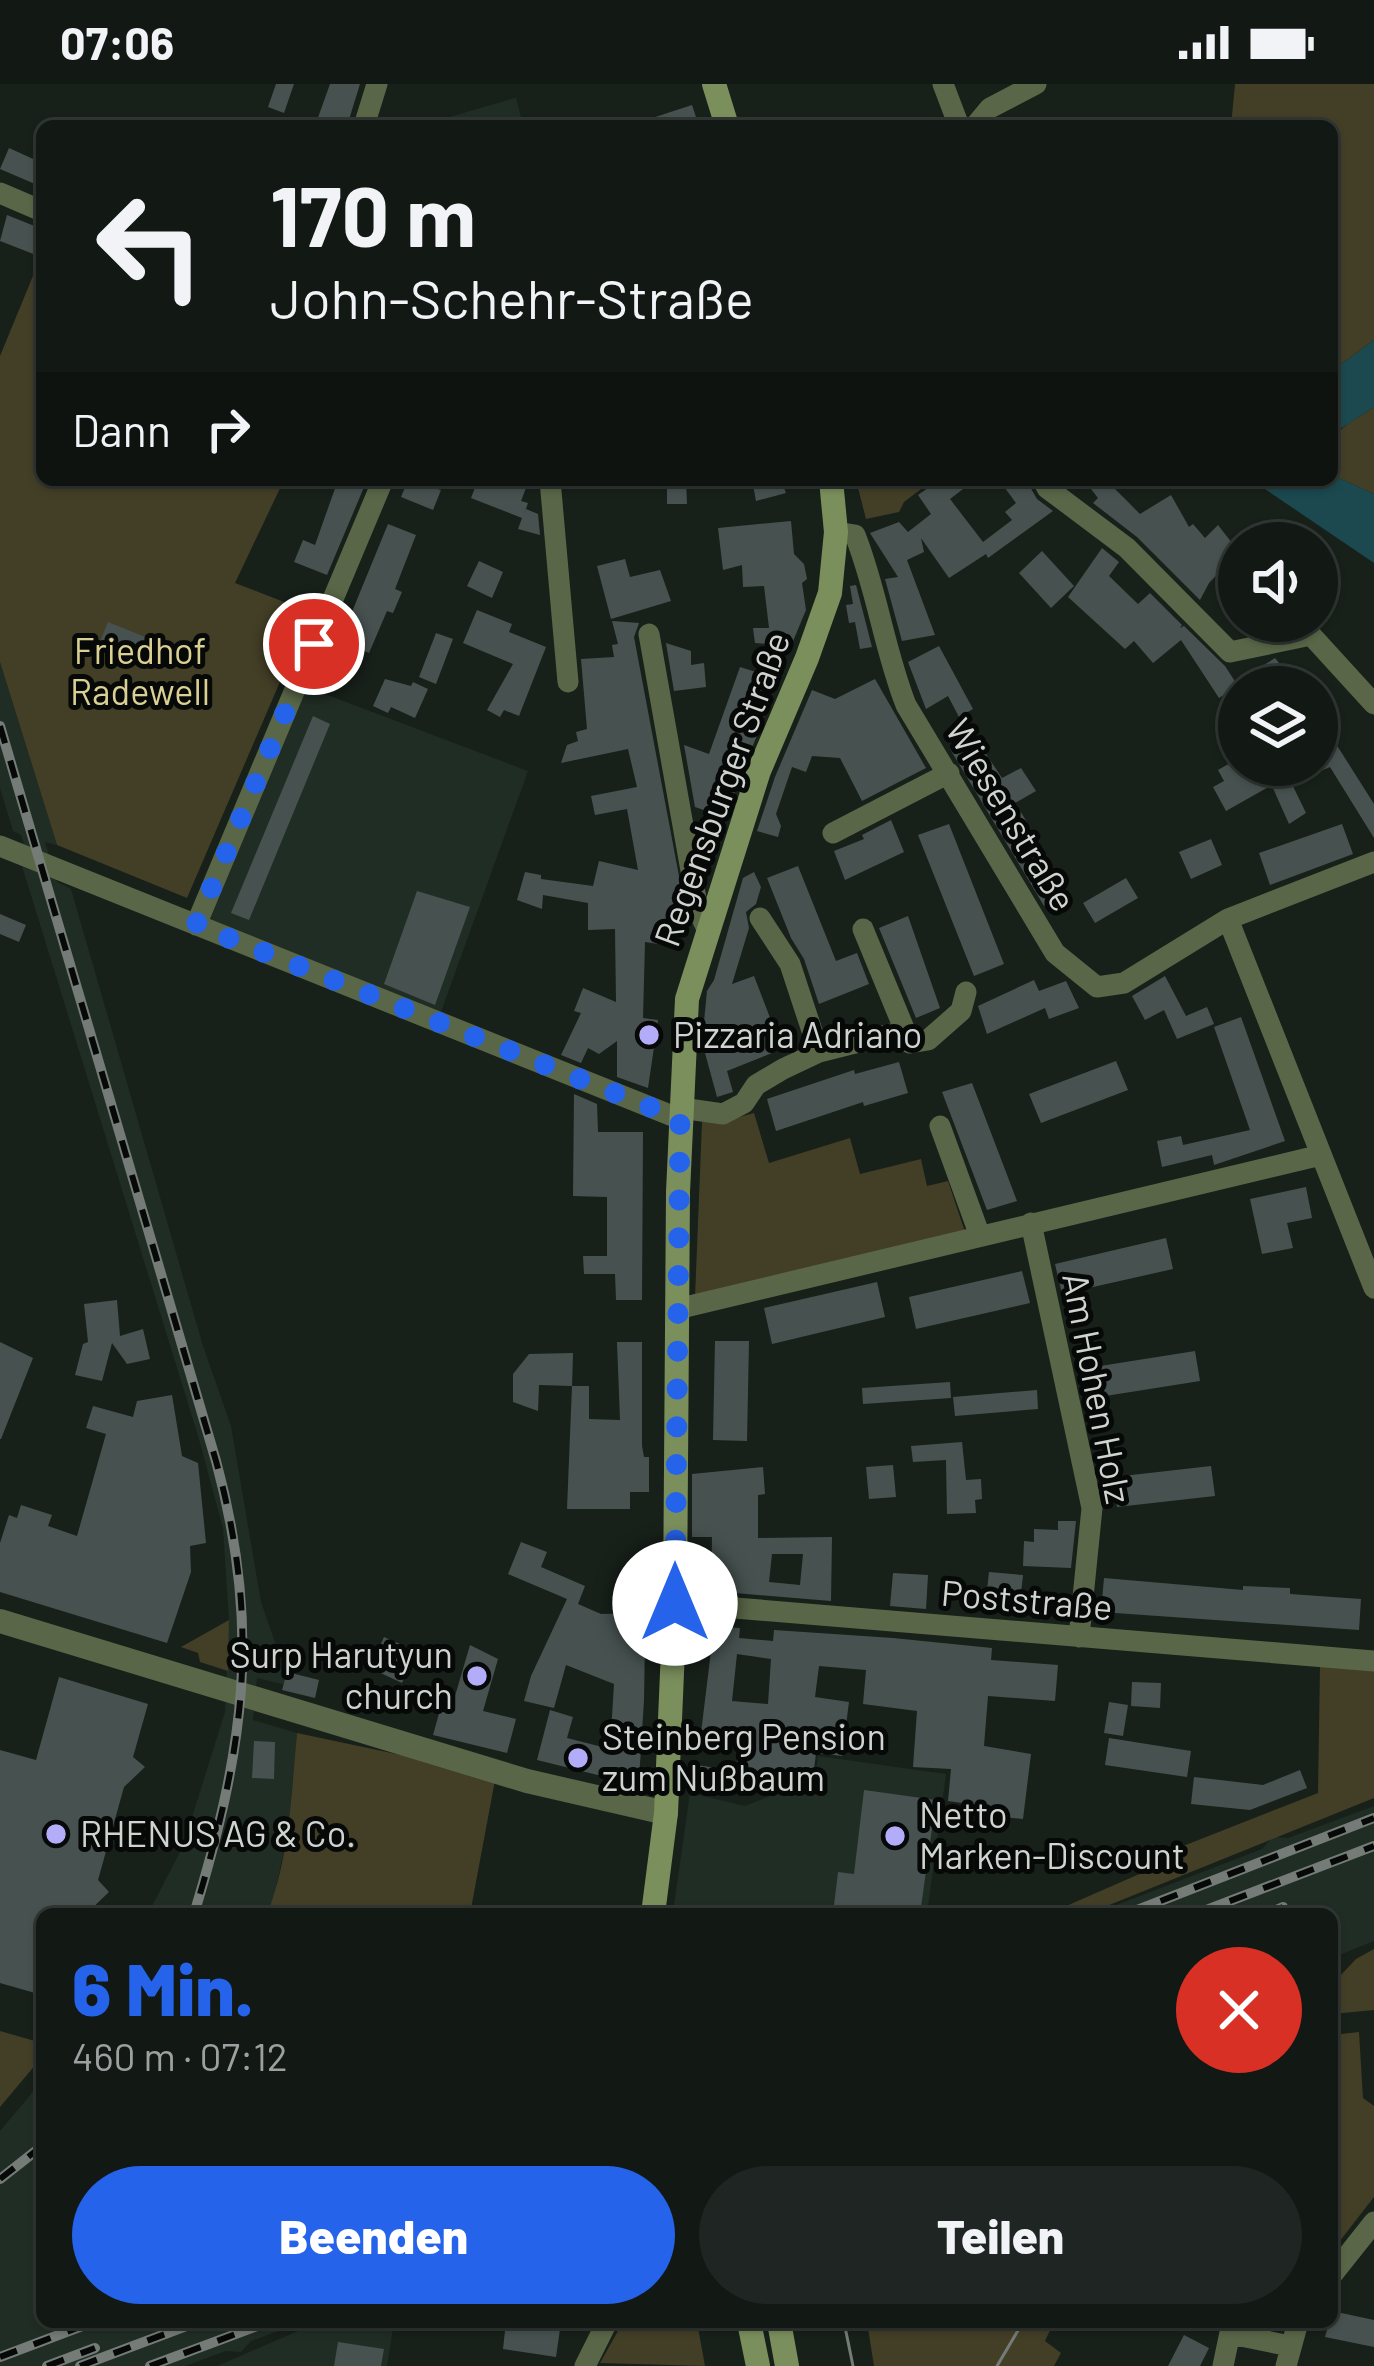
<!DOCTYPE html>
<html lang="de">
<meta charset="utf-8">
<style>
:root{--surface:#121814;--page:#1f2522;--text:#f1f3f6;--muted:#9ca0a0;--line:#313734;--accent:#2563eb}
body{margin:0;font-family:Barlow,sans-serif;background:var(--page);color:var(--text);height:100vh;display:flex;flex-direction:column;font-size:45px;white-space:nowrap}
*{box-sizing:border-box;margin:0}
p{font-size:39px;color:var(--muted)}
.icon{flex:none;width:66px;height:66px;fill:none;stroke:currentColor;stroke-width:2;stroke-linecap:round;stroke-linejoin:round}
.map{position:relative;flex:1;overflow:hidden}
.panel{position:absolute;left:36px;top:1824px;width:1302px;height:420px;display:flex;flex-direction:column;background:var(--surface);border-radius:18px;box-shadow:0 3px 9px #0004,0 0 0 3px var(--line)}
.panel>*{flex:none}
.hud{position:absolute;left:36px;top:36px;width:1302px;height:366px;border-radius:18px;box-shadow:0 3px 9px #0004,0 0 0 3px var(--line);background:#121814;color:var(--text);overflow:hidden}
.tools{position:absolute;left:1218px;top:438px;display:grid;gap:24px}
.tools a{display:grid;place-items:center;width:120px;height:120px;border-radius:50%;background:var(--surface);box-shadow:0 3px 9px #0004,0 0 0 3px var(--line);font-size:60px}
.pin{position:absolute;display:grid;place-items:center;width:102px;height:102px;color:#fff;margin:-51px;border:6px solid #fff;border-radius:50%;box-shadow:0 3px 12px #0007}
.me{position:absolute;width:132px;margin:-66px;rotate:0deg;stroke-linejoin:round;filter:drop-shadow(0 0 9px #0008)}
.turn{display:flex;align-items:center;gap:42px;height:252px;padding:0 36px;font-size:54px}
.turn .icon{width:156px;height:156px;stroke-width:2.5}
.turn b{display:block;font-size:84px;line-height:102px}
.then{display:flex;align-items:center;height:114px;padding:0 36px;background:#0003;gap:24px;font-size:45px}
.round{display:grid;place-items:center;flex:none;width:126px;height:126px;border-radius:63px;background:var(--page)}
.summary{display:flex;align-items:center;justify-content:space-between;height:204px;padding:0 36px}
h1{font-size:72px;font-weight:800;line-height:90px;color:var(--accent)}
.primary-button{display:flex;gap:24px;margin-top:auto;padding:24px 36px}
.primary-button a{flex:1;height:138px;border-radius:72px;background:var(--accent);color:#fff;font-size:48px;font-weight:800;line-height:138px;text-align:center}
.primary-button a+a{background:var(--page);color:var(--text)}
.status{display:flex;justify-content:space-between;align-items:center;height:84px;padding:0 60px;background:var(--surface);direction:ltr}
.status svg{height:33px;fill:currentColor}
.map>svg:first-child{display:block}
</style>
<div class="status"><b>07:06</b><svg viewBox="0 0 49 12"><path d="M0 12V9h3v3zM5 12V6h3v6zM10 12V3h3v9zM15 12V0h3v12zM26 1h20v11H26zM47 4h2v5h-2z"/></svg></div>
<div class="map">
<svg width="1374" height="2282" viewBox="0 0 1374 2282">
<rect width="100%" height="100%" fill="#18201a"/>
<path fill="#202d24" d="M516,14l7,28h-105l97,-28z
M0,578l57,183 -12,-3 12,40 14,7 132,457 28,80 30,176 29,84 -33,-8 -4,42 44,13 -9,99 -13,61 -8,21h-119l35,-68 42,-134 4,-92 -6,-92 -24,-89 -177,-573 10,3 -11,-34 -8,-4 -13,-43z
M296,599l232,88 -91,252 -241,-98z
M818,1672l128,18 -19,140h-192l-61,-9 16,-112 55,13 70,-28z
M1374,1722v135l-42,17v-44h-240l15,-10 7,2 148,-57 11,-12 15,1z
M42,1997v241h260l-51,19 -10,11 -15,-1 -41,15h-185v-235z
M319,2238h75l-7,44h-170z"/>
<path fill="#433e26" d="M1235,0h139v256l-42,31v-245h-101z
M42,170v226h242l-49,103 75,29 -123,286 -130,-53 -57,-183v-306z
M1374,323v87l-42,-19c0,-48 3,-42 42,-68z
M856,396h77l-29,22 -5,10 -33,7z
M754,1029l15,50 81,-25 10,36 61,-15 6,27 21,-5 17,51 -270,65 7,-175 23,-1z
M229,1536l-1,51 -28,-9 -2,-9 -17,-6z
M1320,1582l54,5v127l-287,116h-39l121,-53 9,-13 140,-55z
M297,1649l199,42 -26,139h-203c23,-57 24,-121 30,-181z
M1374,1865v61l-42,4v-37h7l17,-18z
M0,1947l42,12v14l-42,50z
M1359,1948l4,66 11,8v91l-42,54v-216z
M623,2238h74l8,44 -105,-3z
M867,2238h187l-9,19 16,12 -7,13h-180z"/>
<path fill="#1b494f" d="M1374,256v67l-37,24 -5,8v-68z
M1332,391l42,19v69l-115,-78v-5h73z"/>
<path fill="#475250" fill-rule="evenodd" d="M276,0h18l-10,29 -16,-6z
M330,0h30l-13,42h-32z
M692,21l7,21h-62v-3z
M9,64l33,15v24l-42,-18z
M7,131l35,14 -6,26 -36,-14z
M338,396h29l-40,95 -33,-13 9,-22 12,5z
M408,396l33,10 -8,20 -32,-13z
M478,396h27l21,8 -5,13 7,2 -5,14 3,-8 12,5 2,21 -22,-6 4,-11 -51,-20z
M667,396h19l1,24h-20z
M752,396h29l5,13 -30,8z
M939,396h36l-25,19 33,43 29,-22 -7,-8 11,-9 -17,-23h27l11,19 16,12 -65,47 -2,-4 -37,24 -28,-40 3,14 -17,8 28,75 -33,6 -17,-62 13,-2 -28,-44 29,-11 9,10 23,-18 -13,-19z
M1084,396h17l10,5 29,29 31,-19 18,32 4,-3 12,14 13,-13 21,27 -30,31 -9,17 -63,-63 -44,-34 5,-5z
M791,437l3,33 10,10 3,15 -5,4 4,27 -15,36 -36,-3 -2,-15h16l-5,-42 -21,1 -1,-22 -19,5 -5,-42z
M388,440l28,11 -21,54 7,3 -9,21 -6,-2 -18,42 -29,-12z
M1102,464l17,14 -10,14 29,28 12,-11 32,32 -2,3 4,-2 41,40 13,20 -19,12 -38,-58 -28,23 -19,-22 -9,8 -57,-52z
M1042,467l32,35 -23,22 -32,-35z
M625,475l5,18 30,-7 11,31 -60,18 -14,-53z
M479,477l24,11 -11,26 -25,-12z
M856,501l16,62 -12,2 -5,-27 -6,1 -3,-18 7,-1 -3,-18z
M477,526l35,14 -3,8 37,15 -27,69 -15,-6 -4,7 -13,-7 26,-46 -50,-21z
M612,537l27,2 -5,14 54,287 -12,1 -4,21 -27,-4 -2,76 15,2 -10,68 -31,-11v-36l-18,13 -11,-6 -7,15 -20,-8 20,-42 -7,-2 9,-23 33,14 -1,-73 -27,1v-27l-45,-8 -1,14 -25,-9 8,-28 16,3v4l52,7 6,-25 39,9 -11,-61 -32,6 -4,-19 46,-9 -9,-38 -67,14 6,-18 11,-4 -2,-9 11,-3 -6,-70 33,-2 -2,-12 6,-1z
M108,538l40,16 -11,27 -40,-16z
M436,549l17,6 -17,45 -17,-7z
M666,559l25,8v14l13,-2 2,24 -32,4z
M939,562l34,63 -14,8 -11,-21 -22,13 -18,-47z
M1275,574l23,29h-29l-11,-18z
M740,583l35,11 -6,1 -8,26 7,2 -43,110 -30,-10 -11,-62 25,9z
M385,595l26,7 2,-4 15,7 -13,29 -24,-11 -3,6 -15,-7z
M875,595l51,89 -64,33 -22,-43 -28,-2 -6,16 -14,-5 -16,47 5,12 -3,11 -21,-6 18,-54 37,-87 23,9z
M313,632l17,8 -81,196 -18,-7z
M973,650l29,44 19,-10 15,23 -21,12 12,19 -8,5 15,26 6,-3 26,43 -22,13 -94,-157z
M1331,652l43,68v34l-44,-71 -7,3 -6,-10v-15z
M1237,675l2,6h21l12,20 -46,26 -13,-24 11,-6 -6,-11z
M1290,681h20l-20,15 16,33 -17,11 -21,-47z
M891,736l13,32 -59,28 -11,-29 30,-12 -2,-4z
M949,740l55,140 -30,12 -56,-141z
M1342,740l11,30 -83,31 -11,-32z
M1211,755l11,26 -31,14 -12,-27z
M798,782l38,95 21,-8 12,31 -50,20 -15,-45 -13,-21 -24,-60z
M754,788l7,15 -5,17 -10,8 3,16 -17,56 22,-8 28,73 -55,22 6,21 -16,5 -15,-55 5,-51 7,-11 29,-102z
M1126,794l12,20 -43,25 -12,-20z
M417,807l53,16 -35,98 -51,-21z
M0,830l26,11 -7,17 -19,-8z
M908,832l32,92 -24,10 -37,-90z
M1165,892l21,40 21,-9 7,17 -37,15 -13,-29 -19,10 -13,-24z
M1034,896l5,11 27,-10 13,27 -30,11 -4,-11 -58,26 -9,-28z
M1241,933l44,124 -71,24 -2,-10 -50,12 -5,-26 24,-5 2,9 67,-15 -36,-103z
M1116,977l12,29 -87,33 -12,-29z
M899,978l9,31 -44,13 -1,-4 -87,29 -9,-32 87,-29 1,4z
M972,999l45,118 -30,9 -45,-118z
M574,1010l23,10 1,28h45l-1,168h-26l-1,-26h-31l-1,-18h24v-59l-34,-1z
M1306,1103l6,31 -25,5 6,25 -31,6 -12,-55z
M1166,1154l7,31 -111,25 -7,-30z
M1022,1187l8,32 -114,26 -7,-32z
M877,1198l8,35 -113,27 -8,-36z
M117,1216l3,36 23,-7 7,30 -23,5 -15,-21 -10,38 -27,-6 8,-31 5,-2 -4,-38z
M715,1257h34l-2,100 -34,-1z
M0,1258l33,16 -32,81h-1z
M617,1258h25v104l2,11h5v35h-19v17h-63l5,-123h17v33l31,1z
M1195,1267l5,30 -101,16 -5,-30z
M573,1269l-1,33 -33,-1 -1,26 -25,-9v-28l16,-20z
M950,1298l1,16 -88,6 -1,-16z
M1037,1306l1,19 -83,7 -2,-19z
M172,1311l10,61 16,7 8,80 -16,3 1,26 -24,71 -167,-51v-49l9,-28 8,3 4,-13 31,10 -4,11 29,10 29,-102 -20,-6 7,-22 40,11 4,-16z
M962,1358l4,38 15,-1 1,20 -7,1 1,13 -29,1 -1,-54 -33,2 -2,-16z
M893,1381l3,32 -27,2 -3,-32z
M1211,1382l4,30 -98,11 -3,-30z
M763,1383l2,27 -7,1v43l74,-1 -1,64 -120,-10 1,-54h-20v-63zM772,1470h31l-3,31 -31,-3z
M1058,1437h18l-5,47 -48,-2 1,-25 10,1v-13l24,1z
M521,1458l26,10 -6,15 44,19 -7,18 23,10 39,-1 1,28h4l-1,59 -5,80 -5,4 -97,-24 13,-50 23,7 -6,21 43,11 4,-65 -48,-19 -12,43 -30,-7 7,-25 36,-77 -59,-25z
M989,1488l34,3 -4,36 -34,-3z
M893,1489l35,2 -2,34 -36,-3z
M1104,1494l139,12v-4l47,2v6l71,5 -2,31 -258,-18z
M714,1542l26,2 -1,10 34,3 1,-11 119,8 99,10 -1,12 67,5 -3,36 -67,-5 -4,50 47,8 -8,65 -21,-2 2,-8 -56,-8 3,-32 -38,-2 4,-56 -54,-7 3,-34 -47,-4 -4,31 34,5 -7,54 -26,-3 -3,25 -53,15 -65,-13 2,-15 39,6 4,-32 -39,-6zM737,1570l34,5 -3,45 -36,-3z
M384,1553l32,14 -14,32 -32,-15z
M470,1561l28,14 -15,52 33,8 -9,34 -74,-18 7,-25 10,3z
M287,1588l32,8 -4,18 -33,-8z
M59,1593l89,27 -15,53 12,10 -21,20 -26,93 11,12 -23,22h-44v81l-42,-12v-233l36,10z
M1132,1598l29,1 -1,25 -29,-2z
M1109,1618l19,3 -5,31 -19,-3z
M1109,1654l82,13 -4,26 -82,-12z
M254,1657l21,1 -1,37 -22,-1z
M1300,1686l7,18 -57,22 -59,-6 3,-27 69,8z
M864,1706l72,10 -16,114h-87l5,-42 16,2z
M1332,2227l42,9v27l-49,-10z
M506,2238h55l-5,35 -53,-8z
M1184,2251l25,13 -9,18h-32z
M338,2258l46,7 -3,17h-47z"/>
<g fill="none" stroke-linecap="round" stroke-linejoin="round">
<path stroke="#596647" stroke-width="21" d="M943,0l16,42
M364,42l13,-42
M975,42l15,-18 46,-24
M0,109l42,18
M550,396l18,202
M1043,396l4,8 80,60 103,104 81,-17 63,69
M836,448l19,3c22,55 29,114 51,170l149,248 42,34 27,-4 104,-64 146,-57
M649,550l49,276 9,19
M833,749l116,-60
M0,762l680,273
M760,834l30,46 29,88
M1228,835l146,369
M196,841l187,-445
M863,845l47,114
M681,1024l42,6 21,-11 12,-18 27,-16 36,-17 72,-18 19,9 18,-3 33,-29 5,-19
M940,1042l40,110
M1031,1139l61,285 -13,129
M677,1225l644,-154
M675,1519l699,58
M1332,2191l42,-53
M1231,2250l59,12
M585,2282l22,-44
M1223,2282l9,-43
M1286,2282l12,-44"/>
<path stroke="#596647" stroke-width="24" d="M0,1537l527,160 139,32"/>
<path stroke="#7b8f5d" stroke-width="24" d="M714,0l13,42
M653,1830l13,-101 9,-210 3,-411 9,-193 72,-228 48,-113 23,-65 6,-61 -5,-52
M749,2238l9,44
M779,2238l8,44"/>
<path stroke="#757c77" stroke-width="3" d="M844,2238l9,44
M997,2282l26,-44"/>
<defs>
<path id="rail" d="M0,642l216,735c46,168 28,289 -22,453
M1127,1830l247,-96
M1196,1830l178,-68
M1267,1830l16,-7
M0,2095l42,-33
M0,2273l93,-35
M47,2282l48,-18
M80,2282l117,-44
M150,2282l118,-44"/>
</defs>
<use href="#rail" stroke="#757c77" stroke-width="10"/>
<use href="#rail" stroke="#060907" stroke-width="6" stroke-dasharray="18" stroke-linecap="butt"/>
</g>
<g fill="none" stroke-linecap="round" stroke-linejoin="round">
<path stroke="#2563eb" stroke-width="21" stroke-dasharray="0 37.8" d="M314,560l-118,281 484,194 -5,484"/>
</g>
<g fill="#b3adf9" stroke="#060907" stroke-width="4.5">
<circle cx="649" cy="951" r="12"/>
<circle cx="477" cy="1592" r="12"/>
<circle cx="578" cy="1674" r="12"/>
<circle cx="56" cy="1750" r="12"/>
<circle cx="895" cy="1752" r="12"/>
</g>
<g text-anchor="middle" stroke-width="10" stroke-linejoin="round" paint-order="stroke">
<g font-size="36" fill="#dbd093" stroke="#060907">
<text x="140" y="580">Friedhof<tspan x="140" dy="41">Radewell</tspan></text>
</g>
<g font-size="36" fill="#cfd4d0" stroke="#060907">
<text transform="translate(722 705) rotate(-70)" y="13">Regensburger Straße</text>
<text transform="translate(1011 731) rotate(59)" y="13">Wiesenstraße</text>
<text transform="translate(1097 1304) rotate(79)" y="13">Am Hohen Holz</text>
<text transform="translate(1027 1516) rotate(5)" y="13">Poststraße</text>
</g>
<g font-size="36" fill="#cfd4d0" stroke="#060907" text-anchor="start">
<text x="673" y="964">Pizzaria Adriano</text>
<text x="453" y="1584" text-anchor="end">Surp Harutyun<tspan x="453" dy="41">church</tspan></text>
<text x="602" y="1666">Steinberg Pension<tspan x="602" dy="41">zum Nußbaum</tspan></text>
<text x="919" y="1744">Netto<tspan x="919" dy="41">Marken-Discount</tspan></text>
<text x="80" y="1763">RHENUS AG &amp; Co.</text>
</g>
</g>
</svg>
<div class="tools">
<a><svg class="icon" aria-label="sound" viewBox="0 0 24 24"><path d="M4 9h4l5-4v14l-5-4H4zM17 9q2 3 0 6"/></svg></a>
<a><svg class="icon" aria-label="layers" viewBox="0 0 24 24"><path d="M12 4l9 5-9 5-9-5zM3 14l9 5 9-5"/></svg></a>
</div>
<div class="pin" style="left:314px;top:560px;background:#d93025"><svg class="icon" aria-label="arrive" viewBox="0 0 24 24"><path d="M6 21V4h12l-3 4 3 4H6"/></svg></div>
<svg class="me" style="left:675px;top:1519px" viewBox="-20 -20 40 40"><circle r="19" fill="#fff"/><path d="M0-13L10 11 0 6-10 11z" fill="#2563eb"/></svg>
<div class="hud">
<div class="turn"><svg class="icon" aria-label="left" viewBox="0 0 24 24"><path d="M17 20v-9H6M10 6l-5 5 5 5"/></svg><div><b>170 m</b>John-Schehr-Straße</div></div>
<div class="then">Dann<svg class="icon" aria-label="right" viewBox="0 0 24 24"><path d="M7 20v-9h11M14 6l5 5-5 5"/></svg></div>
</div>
<section class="panel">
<div class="summary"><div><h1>6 Min.</h1><p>460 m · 07:12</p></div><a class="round" style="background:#d93025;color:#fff"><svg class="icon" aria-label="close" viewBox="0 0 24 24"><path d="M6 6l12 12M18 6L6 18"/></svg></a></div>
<div class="primary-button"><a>Beenden</a><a>Teilen</a></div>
</section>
</div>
